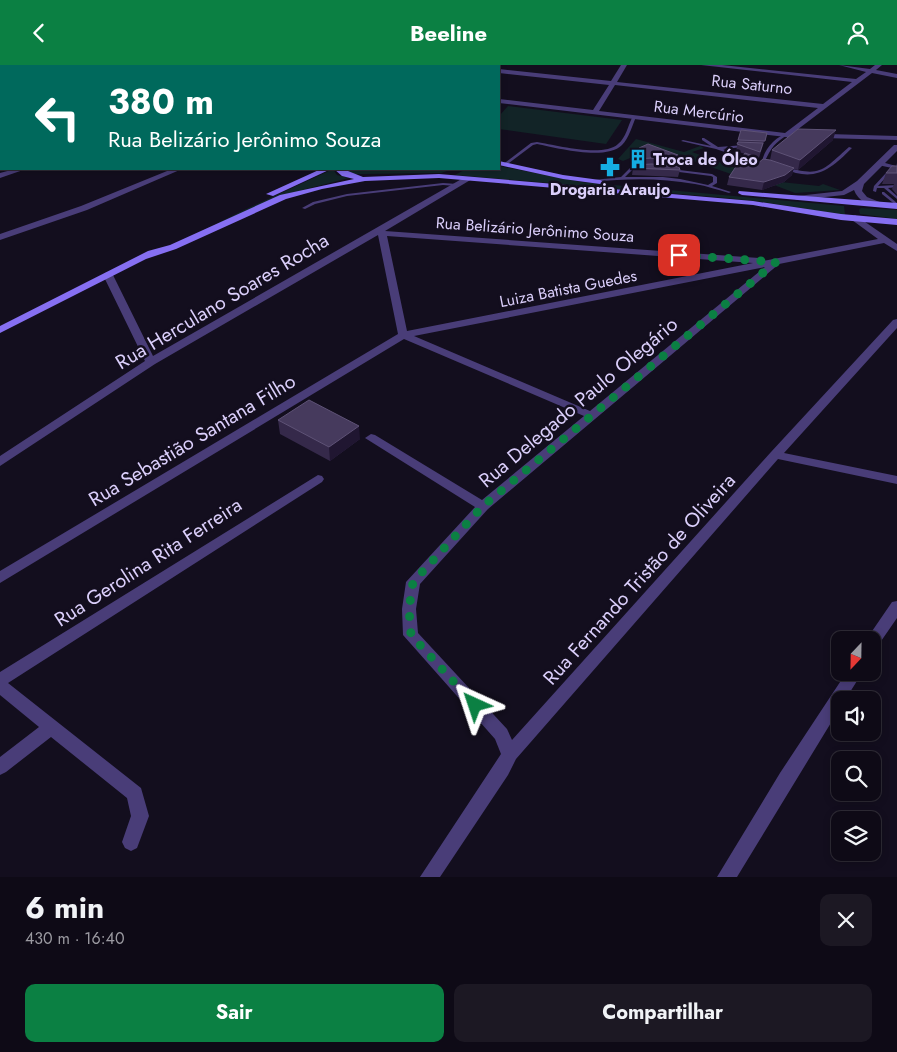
<!DOCTYPE html>
<html lang="pt">
<meta charset="utf-8">
<style>
:root{--surface:#0e0a16;--page:#1c1823;--text:#f1f3f6;--muted:#9b9aa1;--line:#2e2b35;--accent:#0b8043}
body{margin:0;font-family:Jost,sans-serif;background:var(--page);color:var(--text);height:100vh;display:flex;flex-direction:column;font-size:19px;white-space:nowrap}
*{box-sizing:border-box;margin:0}
p{font-size:16px;color:var(--muted)}
.icon{flex:none;width:28px;height:28px;fill:none;stroke:currentColor;stroke-width:2;stroke-linecap:round;stroke-linejoin:round}
.map{position:relative;height:812px;overflow:hidden}
.side{display:flex;flex-direction:column;background:var(--surface);flex:1}
.side>*{flex:none}
.hud{position:absolute;left:0px;top:0px;width:500px;height:105px;box-shadow:0 2px 8px #0003,0 0 0 1px var(--line);background:#00695c;color:#fff;overflow:hidden}
.needle{width:32px;rotate:202deg}
.controls{position:absolute;left:831px;top:566px;display:grid;gap:10px}
.controls a{display:grid;place-items:center;width:50px;height:50px;border-radius:10px;background:var(--surface);box-shadow:0 2px 8px #0003,0 0 0 1px var(--line);font-size:25px}
.pin{position:absolute;display:grid;place-items:center;width:42px;height:42px;color:#fff;margin:-21px;border-radius:10px;box-shadow:0 2px 8px #0006}
.me{position:absolute;width:55px;margin:-28px;rotate:318deg;stroke-linejoin:round;filter:drop-shadow(0 0 4px #0008)}
.turn{display:flex;align-items:center;gap:18px;height:105px;padding:0 25px;font-size:22px}
.turn .icon{width:65px;height:65px;stroke-width:2.5}
.turn b{display:block;font-size:35px;line-height:42px}
.round{display:grid;place-items:center;flex:none;width:52px;height:52px;border-radius:10px;background:var(--page)}
.headline{display:flex;align-items:center;justify-content:space-between;height:85px;padding:0 25px}
h1{font-size:30px;font-weight:700;line-height:38px}
.action{display:flex;gap:10px;margin-top:auto;padding:10px 25px}
.action a{flex:1;height:58px;border-radius:10px;background:var(--accent);color:#fff;font-size:20px;font-weight:700;line-height:58px;text-align:center}
.action a+a{background:var(--page);color:var(--text)}
header{display:flex;justify-content:space-between;align-items:center;height:65px;padding:0 25px;background:var(--accent);color:#fff;font-size:22px;font-weight:700}
.map>svg:first-child{display:block}
</style>
<header><svg class="icon" aria-label="back" viewBox="0 0 24 24"><path d="M15 5l-7 7 7 7"/></svg>Beeline<svg class="icon" aria-label="person" viewBox="0 0 24 24"><circle cx="12" cy="8" r="4"/><path d="M4 21q1-7 8-7t8 7"/></svg></header>
<div class="map">
<svg width="897" height="812" viewBox="0 0 897 812">
<rect width="100%" height="100%" fill="#130e1e"/>
<path fill="#122427" d="M508,41l114,14 -16,24 -107,-15v-13z
M636,74l48,13 16,-6 4,2 -12,4 79,29 48,5 4,-2 17,6 -45,3 -21,-8 -43,-11 -61,-21 -23,-2 -24,10 -5,-2z
M499,101l82,16 263,24 1,9 -89,-14 -41,-4 -260,-22 11,-6h33z
M333,104l4,6 12,3 -66,17 -109,50 68,-34z
M345,104h108l-12,4 -79,1h-9z
M861,143l36,2v9l-37,-5 -1,-4z"/>
<g fill="none" stroke-linecap="round" stroke-linejoin="round">
<path fill="#493d78" fill-rule="evenodd" d="M633,51l3,1c-4,9 -7,21 -14,28 -16,16 -65,3 -85,-1l-4,1 -28,21 -3,-1 29,-22 6,-1c19,3 66,16 81,2 8,-6 10,-19 15,-28z
M785,69l3,1c-13,7 -17,13 -23,26l4,1v2l-7,-2c2,-12 11,-23 23,-28z
M702,73h2l14,9 27,-2 1,1 -2,1 -21,2 45,16 -3,1 -49,-17 -35,-8 2,-1 28,6 -9,-6z
M849,82l3,1c-22,22 -38,35 -69,20l2,-1c36,10 37,4 64,-20z
M642,102l2,1 -1,1 -11,1 -7,7h38l17,2 28,6 5,-3v-5l-2,-1 -40,-5 -2,-1 2,-1 41,5 5,3v6l-5,3 19,6 -2,1c-11,-3 -22,-7 -34,-9 -34,-6 -67,-6 -101,-2l-2,-1 2,-1 27,-3 9,-9z
M886,108h11v2h-9l-10,11 19,-1v2l-9,1 9,8v3l-13,-11h-7l-1,4 -3,-1 1,-5z
M443,118l14,1 2,1 -2,1 -14,-1 -96,11 -32,8 -10,5 -3,-1 11,-6 34,-8z
M882,127h2l13,11v3l-15,-12z"/>
<path fill="#493d78" fill-rule="evenodd" d="M257,0h6l1,1h-6z
M419,0h6v1h-6z
M440,0h17l1,1h-17z
M621,0h6l-10,17 206,22 29,-22 -151,-17h21l134,14 10,-7 -27,-7 31,4 5,-4h7l-6,5 21,4v4l-25,-5 -79,60 104,3v4l-111,-3 -287,-34v-4l94,11 16,-25 -110,-12v-4l112,12zM615,20l203,23 -33,25 -186,-22z
M878,96l18,5 -4,2 -14,-3z
M172,104h10l-95,41 -87,30v-6l81,-28z
M465,112l7,2 -87,52 374,27 4,3 115,-22 -26,-19 -1,-2 4,-3 42,29v7l-13,-8 -105,21 -291,245 -68,75 -4,25 2,24 89,96 5,11 259,-288 122,-132 4,-1v9l-113,125 113,23v8l-119,-25 -262,300 -8,16 -68,102h-20l81,-123 -6,-15 -92,-104 -1,-26 4,-27 69,-75 -110,-69 6,-4 4,1 107,65 102,-84 -180,-77 -404,244v-12l398,-237 -20,-99 -223,129 -155,102v-10l145,-95 -42,-86 2,-2 3,-1 5,3 40,81zM387,171l366,27 -346,68zM765,202l-175,144 -176,-75z
M318,410l4,1 2,3 -2,3 -314,201 133,105 8,28 -12,32 -6,3 -6,-3 -3,-6 9,-26 -4,-18 -76,-61 -45,35 -6,3v-18l39,-30 -39,-32v-23z
M897,536v17l-20,29 -5,2v-9h-6l26,-38z
M846,608h16l-17,27h-5v8l-103,169h-20l63,-104z"/>
<path fill="#493d78" fill-rule="evenodd" d="M894,80h3v6l-33,33 -2,7 5,6 15,6v4c-11,1 -24,-6 -28,-17l-10,5 -47,5 -4,-2 4,-2 45,-5 15,-10z
M15,104h11l-26,9v-5z"/>
<path fill="#866ff2" fill-rule="evenodd" d="M123,0h10l1,1h-10z
M499,96l64,14 37,5 4,2 -4,2 -37,-5 -64,-14z
M321,104h10l-58,27 -7,-2z
M334,104h9l20,8 76,-3 314,27 88,13 56,5v6l-56,-5 -88,-15 -314,-27 -74,3 -43,8 -36,10 -110,50 -30,10 -146,74v-7l148,-75 22,-6 110,-50 74,-16 -12,-3z
M739,126l158,12v6l-155,-14 -4,-2z"/>
</g>
<path fill="#35294a" d="M169,0h41l1,1h-39z
M741,65l26,3 -10,31 13,-4 2,-10 61,-10 -35,30 -5,-1 -1,6 -8,7 -22,8 -35,-5 2,-8 16,-23 -9,-3z
M639,83l40,13 -1,6 2,3 -2,7 -46,-2 1,-7 2,-3z
M897,98v32l-5,-6 2,-5h-12l4,-11 10,-7z
M278,355l82,19 -30,22 -50,-27z"/>
<path fill="#201631" d="M836,65l-3,10 -35,30 2,-10z
M794,103l-2,7 -8,7 -22,8 2,-8z
M359,361l1,13 -30,22 -1,-14z"/>
<path fill="#463a5d" stroke="#5e5276" d="M188,0h22l1,1h-20z
M798,64l38,1 -36,30 -28,-10z
M741,65l26,3 -2,8 -27,-1z
M738,77l25,1 -3,9 -23,-8z
M648,79l30,11 1,6 -27,-3 -16,1 3,-11z
M745,88l13,5 -2,7 7,-6 7,1 24,8 -9,7 -21,7 -35,-5z
M652,99l27,3 1,3 -47,-2 1,-3z
M892,101h5v7h-11z
M309,335l50,26 -30,21 -51,-27z"/>
<g fill="none" stroke-linecap="round" stroke-linejoin="round">
<path stroke="#0b8043" stroke-width="9" stroke-dasharray="0 16.2" d="M475,640l-64,-70 -2,-26 4,-27 70,-76 293,-244 -97,-7"/>
</g>
<defs>
<symbol id="building-bare" viewBox="-9 -9 18 18"><path d="M-4-6H4V6H1V3H-1V6H-4ZM-2.5-4.3h1.7v1.8h-1.7ZM.8-4.3h1.7v1.8H.8ZM-2.5-1h1.7V.8h-1.7ZM.8-1h1.7V.8H.8Z" fill="#15ade1" stroke="#130e1e" stroke-width="2.5" paint-order="stroke"/></symbol>
<symbol id="pharmacy-bare" viewBox="-9 -9 18 18"><path d="M-2-6h4v4h4v4h-4v4h-4v-4h-4v-4h4Z" fill="#15ade1" stroke="#130e1e" stroke-width="2.5" paint-order="stroke"/></symbol>
</defs>
<g fill-rule="evenodd">
<use href="#building-bare" x="624" y="80" width="28" height="28"/>
<use href="#pharmacy-bare" x="596" y="88" width="28" height="28"/>
</g>
<g text-anchor="middle" stroke-width="5" stroke-linejoin="round" paint-order="stroke">
<g font-size="16" fill="#dbcffb" stroke="#130e1e">
<text transform="translate(752 19) rotate(6)" y="6">Rua Saturno</text>
<text transform="translate(699 46) rotate(7)" y="6">Rua Mercúrio</text>
<text transform="translate(535 164) rotate(4)" y="6">Rua Belizário Jerônimo Souza</text>
<text transform="translate(568 223) rotate(-11)" y="6">Luiza Batista Guedes</text>
</g>
<g font-size="16" font-weight="bold" fill="#dbcffb" stroke="#130e1e" text-anchor="start">
<text x="653" y="100">Troca de Óleo</text>
<text x="610" y="130" text-anchor="middle">Drogaria Araujo</text>
</g>
<g font-size="20" fill="#dbcffb" stroke="#130e1e">
<text transform="translate(222 236) rotate(-31)" y="7">Rua Herculano Soares Rocha</text>
<text transform="translate(578 337) rotate(-40)" y="7">Rua Delegado Paulo Olegário</text>
<text transform="translate(192 375) rotate(-31)" y="7">Rua Sebastião Santana Filho</text>
<text transform="translate(148 497) rotate(-33)" y="7">Rua Gerolina Rita Ferreira</text>
<text transform="translate(639 514) rotate(-48)" y="7">Rua Fernando Tristão de Oliveira</text>
</g>
</g>
</svg>
<div class="controls">
<a><svg class="needle" viewBox="-14 -14 28 28"><path d="M0-13l5 13h-10z" fill="#e53935"/><path d="M0 13l5-13h-10z" fill="#9b9aa1"/></svg></a>
<a><svg class="icon" aria-label="sound" viewBox="0 0 24 24"><path d="M4 9h4l5-4v14l-5-4H4zM17 9q2 3 0 6"/></svg></a>
<a><svg class="icon" aria-label="search" viewBox="0 0 24 24"><circle cx="10" cy="10" r="6"/><path d="M15 15l6 6"/></svg></a>
<a><svg class="icon" aria-label="layers" viewBox="0 0 24 24"><path d="M12 4l9 5-9 5-9-5zM3 14l9 5 9-5"/></svg></a>
</div>
<div class="pin" style="left:679px;top:190px;background:#d93025"><svg class="icon" aria-label="arrive" viewBox="0 0 24 24"><path d="M6 21V4h12l-3 4 3 4H6"/></svg></div>
<svg class="me" style="left:475px;top:640px" viewBox="-20 -20 40 40"><path d="M0-17L14 15 0 8-14 15z" fill="#0b8043" stroke="#fff" stroke-width="4"/></svg>
<div class="hud">
<div class="turn"><svg class="icon" aria-label="left" viewBox="0 0 24 24"><path d="M17 20v-9H6M10 6l-5 5 5 5"/></svg><div><b>380 m</b>Rua Belizário Jerônimo Souza</div></div>
</div>
</div>
<section class="side">
<div class="headline"><div><h1>6 min</h1><p>430 m · 16:40</p></div><a class="round"><svg class="icon" aria-label="close" viewBox="0 0 24 24"><path d="M6 6l12 12M18 6L6 18"/></svg></a></div>
<div class="action"><a>Sair</a><a>Compartilhar</a></div>
</section>
